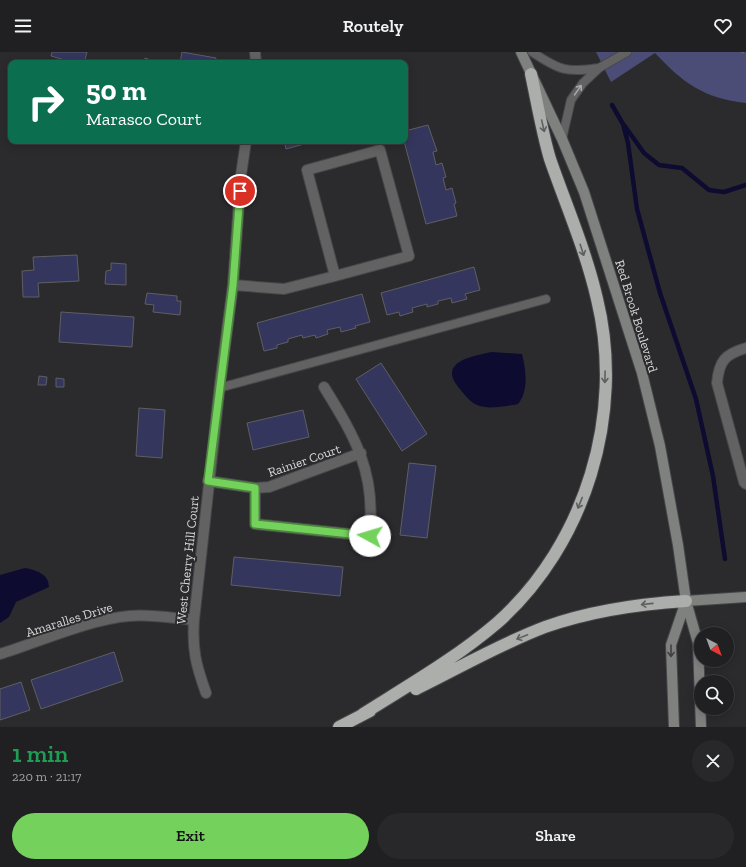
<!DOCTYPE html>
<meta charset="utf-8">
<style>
:root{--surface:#202022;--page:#28282a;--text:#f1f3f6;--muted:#a2a3a5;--line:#3d3e40;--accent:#74d25c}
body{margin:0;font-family:"Zilla Slab",serif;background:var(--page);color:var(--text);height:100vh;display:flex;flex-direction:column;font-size:15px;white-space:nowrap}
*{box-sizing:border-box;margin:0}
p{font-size:13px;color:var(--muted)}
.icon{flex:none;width:22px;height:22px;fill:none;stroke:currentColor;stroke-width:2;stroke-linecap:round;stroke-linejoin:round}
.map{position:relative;height:675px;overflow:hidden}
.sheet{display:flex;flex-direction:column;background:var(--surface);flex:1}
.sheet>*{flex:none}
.top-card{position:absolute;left:8px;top:8px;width:400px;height:84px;border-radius:8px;box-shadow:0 2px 10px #0003,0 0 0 1px var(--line);background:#0b6e4f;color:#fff;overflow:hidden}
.needle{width:26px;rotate:139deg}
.controls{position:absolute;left:694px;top:575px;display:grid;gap:8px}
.controls a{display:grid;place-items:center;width:40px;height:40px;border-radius:50%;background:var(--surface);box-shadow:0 2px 10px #0003,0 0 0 1px var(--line);font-size:20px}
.pin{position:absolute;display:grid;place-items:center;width:34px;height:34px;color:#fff;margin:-17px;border:2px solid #fff;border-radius:50%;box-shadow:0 1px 4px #0007}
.me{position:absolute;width:44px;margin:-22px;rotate:276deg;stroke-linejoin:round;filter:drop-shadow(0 0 3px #0008)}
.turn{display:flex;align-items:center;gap:14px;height:84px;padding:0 12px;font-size:18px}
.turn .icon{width:52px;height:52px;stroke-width:2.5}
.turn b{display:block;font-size:28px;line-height:34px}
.round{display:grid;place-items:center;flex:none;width:42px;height:42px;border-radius:21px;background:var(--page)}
.headline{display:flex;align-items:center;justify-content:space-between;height:68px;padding:0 12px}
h1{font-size:24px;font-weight:600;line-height:30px;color:#1e9e55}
.action{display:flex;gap:8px;margin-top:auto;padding:8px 12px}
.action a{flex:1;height:46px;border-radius:24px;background:var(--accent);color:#111;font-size:16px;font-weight:600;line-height:46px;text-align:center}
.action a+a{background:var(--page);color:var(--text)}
header{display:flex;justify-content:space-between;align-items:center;height:52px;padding:0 12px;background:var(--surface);font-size:18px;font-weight:600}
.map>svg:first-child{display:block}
</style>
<header><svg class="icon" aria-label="menu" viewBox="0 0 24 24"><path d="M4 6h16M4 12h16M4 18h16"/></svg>Routely<svg class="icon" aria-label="heart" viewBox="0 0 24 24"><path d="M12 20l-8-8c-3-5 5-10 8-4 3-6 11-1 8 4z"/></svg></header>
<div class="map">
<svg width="746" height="675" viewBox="0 0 746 675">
<rect width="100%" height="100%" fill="#2b2b2e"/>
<path fill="#4b4d76" d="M596,0h150v51c-42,-5 -62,-19 -91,-50l-44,29z"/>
<path fill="#0e0b30" d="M492,300l30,2c4,16 7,37 -4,50 -10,2 -31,6 -41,1 -7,-3 -13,-11 -18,-17 -22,-26 13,-32 33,-36z
M25,516c11,2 24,6 24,19l-33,15 -7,15 -9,6v-48z"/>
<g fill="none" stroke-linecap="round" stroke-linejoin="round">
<path stroke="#0e0b30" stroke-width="4.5" d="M612,53l11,19 5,19 9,66 23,84 36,106 17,77 12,83
M624,73l20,28 15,12 23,3 27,22 15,2 22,-7"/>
</g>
<path fill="#34365e" stroke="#5e5f63" d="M52,0h35l-3,11h-9l-24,-7z
M182,0l34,6 -1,5h-35z
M145,6l15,5h-16z
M428,73l9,26 -4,1 3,13 6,-2 4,14 -3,1 3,12 6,-2 4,15 -2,1 3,12 -31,8 -22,-83 1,-10z
M284,89h31l-29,8z
M77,203l2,26 -41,2 1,14h-16l-1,-26 12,-1 -1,-13z
M111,211l15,1v21l-21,-1 1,-13 5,-1z
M474,215l6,23 -15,4 2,5 -15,4 -1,-5 -13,3v3l-11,3v-3l-15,4 1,4 -13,4 -1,-4 -12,3 -6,-22z
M147,241l30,3v5h4l-1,14 -27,-3 1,-7 -9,-1z
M362,242l8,28 -15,4 1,2 -15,4 -1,-5 -13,3 1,4 -12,4 -1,-3 -12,3 -1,-3 -14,4v3l-11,3v3l-13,3 -7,-28z
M61,260l73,5 -2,30 -73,-5z
M381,311l46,71 -25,17 -46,-72z
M39,324l8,1 -1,8h-8z
M56,326l8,1v8h-8z
M139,356l26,2 -3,48 -26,-2z
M303,358l6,27 -56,13 -6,-27z
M409,411l27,3 -9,72 -27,-3z
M234,505l109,10 -3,29 -109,-11z
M114,600l9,29 -82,28 -10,-29z
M21,630l9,28 -30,10v-31z"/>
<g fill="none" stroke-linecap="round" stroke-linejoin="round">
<defs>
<path id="service" d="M532,0c27,18 34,21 67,16l-16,15 -12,17 -9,39
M599,16l28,-16
M219,336l327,-89"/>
<path id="minor" d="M255,0l1,11
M233,233l51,4 51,-13 -28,-106 73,-20 29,106 -74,20
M746,296c-21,6 -27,13 -29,35l27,99 2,2
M208,429l47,7 14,-1 92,-34
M255,436v36l114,12c8,-62 -14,-99 -45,-149
M0,602c39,-12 90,-35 129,-38 22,-2 43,2 65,4
M206,641c-10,-28 -14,-43 -12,-73l26,-236 13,-99 8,-110 5,-34"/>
<path id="secondary" d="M521,0l41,87 22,53 58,181 18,73 18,99 8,56 12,42 3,84
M686,549l60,-4
M674,675l-3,-82 15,-44"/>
<path id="motorway" d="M416,637c43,-21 84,-45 129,-62 45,-16 93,-23 141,-26
M363,662c46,-29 93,-56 134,-91 89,-79 128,-210 100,-324 -11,-48 -31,-94 -47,-140 -8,-27 -13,-57 -19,-85
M339,675l31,-16"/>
</defs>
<use href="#service" stroke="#47474a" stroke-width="10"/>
<use href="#minor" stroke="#47474a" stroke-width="12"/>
<use href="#secondary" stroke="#47474a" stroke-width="12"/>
<use href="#motorway" stroke="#47474a" stroke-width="14"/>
<path stroke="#636366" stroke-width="2.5" stroke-dasharray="3 3" stroke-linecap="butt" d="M741,0l5,1"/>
<use href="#service" stroke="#616261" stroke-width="8"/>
<use href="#minor" stroke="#616261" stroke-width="10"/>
<use href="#secondary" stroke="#7f817f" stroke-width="10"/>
<use href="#motorway" stroke="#abaeaa" stroke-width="12"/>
</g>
<defs><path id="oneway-shaft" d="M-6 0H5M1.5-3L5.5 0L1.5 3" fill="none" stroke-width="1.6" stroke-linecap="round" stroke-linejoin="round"/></defs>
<use stroke="#a9a9ab" href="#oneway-shaft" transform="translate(578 38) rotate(-55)"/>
<g stroke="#5e5f60">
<use href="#oneway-shaft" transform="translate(543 74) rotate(77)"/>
<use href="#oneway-shaft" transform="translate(582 198) rotate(72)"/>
<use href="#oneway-shaft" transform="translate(605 325) rotate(91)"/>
<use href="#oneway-shaft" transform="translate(580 451) rotate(112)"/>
<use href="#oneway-shaft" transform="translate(647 552) rotate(174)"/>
<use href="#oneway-shaft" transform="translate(522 585) rotate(158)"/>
</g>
<use stroke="#404042" href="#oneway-shaft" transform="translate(671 599) rotate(90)"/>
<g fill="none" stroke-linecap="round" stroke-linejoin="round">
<defs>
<path id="route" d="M240,139l-7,94 -25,196 47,7v36l115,12"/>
</defs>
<use href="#route" stroke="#4b883c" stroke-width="10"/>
<use href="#route" stroke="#74d25c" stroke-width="7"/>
</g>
<g text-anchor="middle" stroke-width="4" stroke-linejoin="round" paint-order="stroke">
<g font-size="13" fill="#d9d9dc" stroke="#2b2b2e">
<text transform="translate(637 264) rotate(73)" y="5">Red Brook Boulevard</text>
<text transform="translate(304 408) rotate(-19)" y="5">Rainier Court</text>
<text transform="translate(187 508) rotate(-84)" y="5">West Cherry Hill Court</text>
<text transform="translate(69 567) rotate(-17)" y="5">Amaralles Drive</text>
</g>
</g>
</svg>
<div class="controls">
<a><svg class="needle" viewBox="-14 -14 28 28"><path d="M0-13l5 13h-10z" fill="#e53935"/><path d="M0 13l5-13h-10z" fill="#a2a3a5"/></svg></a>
<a><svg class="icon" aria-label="search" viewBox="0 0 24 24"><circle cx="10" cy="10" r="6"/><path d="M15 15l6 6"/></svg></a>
</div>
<div class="pin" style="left:240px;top:139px;background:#d93025"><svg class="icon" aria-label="arrive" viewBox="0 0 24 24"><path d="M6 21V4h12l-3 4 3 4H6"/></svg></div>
<svg class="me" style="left:370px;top:484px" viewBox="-20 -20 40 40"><circle r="19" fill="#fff"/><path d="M0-13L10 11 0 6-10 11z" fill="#74d25c"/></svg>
<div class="top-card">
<div class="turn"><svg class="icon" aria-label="right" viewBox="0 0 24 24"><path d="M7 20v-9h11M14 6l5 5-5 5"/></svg><div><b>50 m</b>Marasco Court</div></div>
</div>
</div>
<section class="sheet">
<div class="headline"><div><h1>1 min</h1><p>220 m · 21:17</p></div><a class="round"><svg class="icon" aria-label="close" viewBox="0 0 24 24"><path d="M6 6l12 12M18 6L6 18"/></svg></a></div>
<div class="action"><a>Exit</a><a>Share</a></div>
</section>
